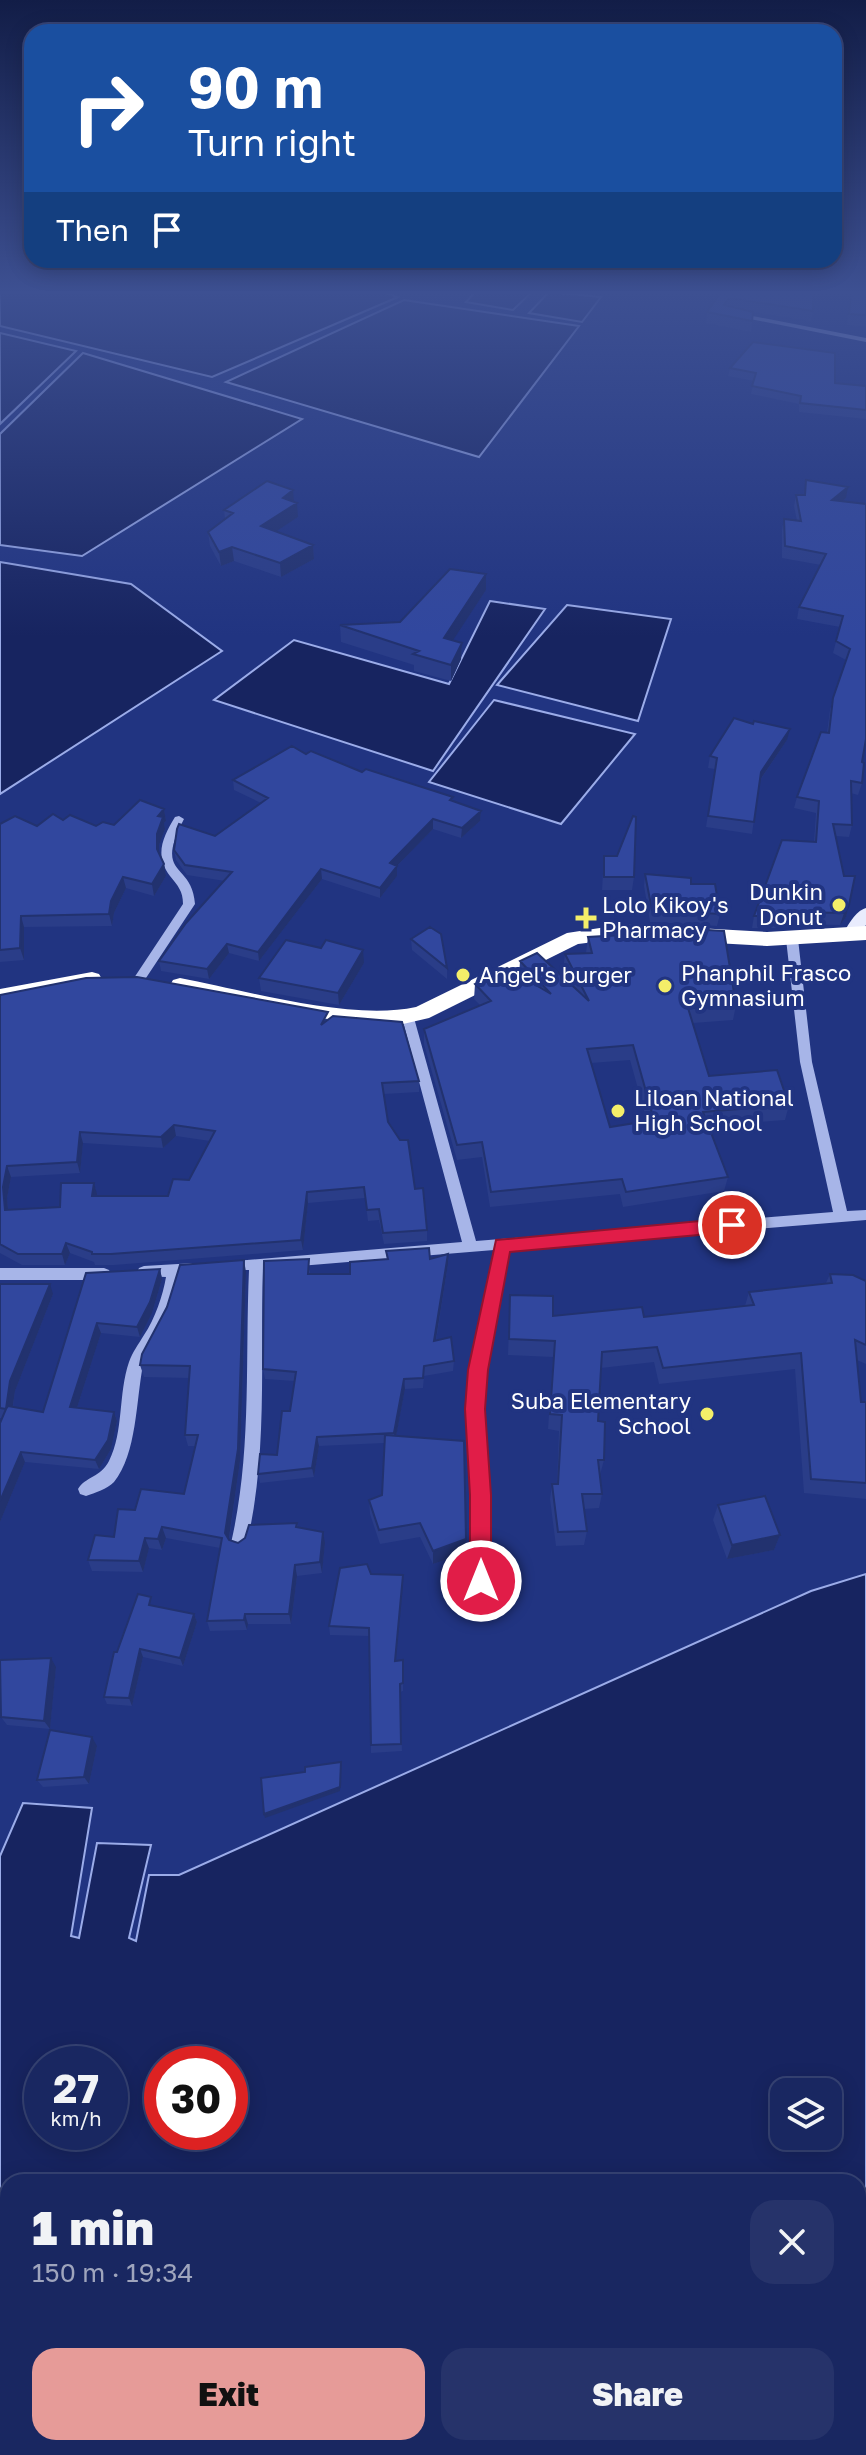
<!DOCTYPE html>
<meta charset="utf-8">
<style>
:root{--surface:#192761;--page:#26336a;--text:#f1f3f6;--muted:#9fa5bd;--line:#374476;--accent:#e69b98}
body{margin:0;font-family:"Golos Text",sans-serif;background:var(--page);color:var(--text);height:100vh;display:flex;flex-direction:column;font-size:30px;white-space:nowrap}
*{box-sizing:border-box;margin:0}
p{font-size:26px;color:var(--muted)}
.icon{flex:none;width:44px;height:44px;fill:none;stroke:currentColor;stroke-width:2;stroke-linecap:round;stroke-linejoin:round}
.map{position:relative;flex:1;overflow:hidden}
.panel{position:absolute;left:0px;top:2174px;width:866px;height:282px;display:flex;flex-direction:column;background:var(--surface);border-radius:24px 24px 0 0;box-shadow:0 4px 20px #0003,0 0 0 2px var(--line)}
.panel>*{flex:none}
.guide{position:absolute;left:24px;top:24px;width:818px;height:244px;border-radius:24px;box-shadow:0 4px 20px #0003,0 0 0 2px var(--line);background:#1a4fa0;color:#fff;overflow:hidden}
.fabs{position:absolute;left:770px;top:2078px;display:grid;gap:16px}
.fabs a{display:grid;place-items:center;width:72px;height:72px;border-radius:16px;background:var(--surface);box-shadow:0 4px 20px #0003,0 0 0 2px var(--line);font-size:40px}
.speed{position:absolute;left:24px;top:2046px;display:flex;gap:16px;font-size:40px;font-weight:700;text-align:center}
.speed>*{display:grid;place-content:center;width:104px;height:104px;border-radius:50%;background:var(--surface);box-shadow:0 4px 20px #0003,0 0 0 2px var(--line);line-height:1}
.speed small{font-size:20px;font-weight:400}
.speed .limit{border:12px solid #d22;background:#fff;color:#111}
.pin{position:absolute;display:grid;place-items:center;width:68px;height:68px;color:#fff;margin:-34px;border:4px solid #fff;border-radius:50%;box-shadow:0 2px 8px #0007}
.me{position:absolute;width:88px;margin:-44px;rotate:0deg;stroke-linejoin:round;filter:drop-shadow(0 0 6px #0008)}
.turn{display:flex;align-items:center;gap:28px;height:168px;padding:0 32px;font-size:36px}
.turn .icon{width:104px;height:104px;stroke-width:2.5}
.turn b{display:block;font-size:56px;line-height:68px}
.then{display:flex;align-items:center;height:76px;padding:0 32px;background:#0003;gap:16px;font-size:30px}
.round{display:grid;place-items:center;flex:none;width:84px;height:84px;border-radius:24px;background:var(--page)}
.headline{display:flex;align-items:center;justify-content:space-between;height:136px;padding:0 32px}
h1{font-size:48px;font-weight:800;line-height:60px}
.primary-button{display:flex;gap:16px;margin-top:auto;padding:16px 32px}
.primary-button a{flex:1;height:92px;border-radius:24px;background:var(--accent);color:#111;font-size:32px;font-weight:800;line-height:92px;text-align:center}
.primary-button a+a{background:var(--page);color:var(--text)}
.map>svg:first-child{display:block}
</style>
<div class="map">
<svg width="866" height="2455" viewBox="0 0 866 2455">
<rect width="100%" height="100%" fill="#213481"/>
<path fill="#172460" stroke="#9bace9" stroke-width="2" fill-rule="evenodd" d="M0,292h383l15,5 -186,80 -212,-51z
M475,292h57l-19,18 -47,-8z
M549,292l52,5 -19,25 -53,-9z
M404,300l175,26 -100,131 -253,-75z
M0,333l76,18 -76,73z
M83,353l219,66 -220,137 -82,-11v-111z
M0,562l131,22 91,67 -222,143z
M490,601l55,8 -112,162 -219,-71 80,-60 155,44z
M567,605l104,14 -33,102 -141,-36z
M494,700l141,34 -74,90 -132,-42z
M866,1574v881h-866v-599l23,-53 69,5 -21,128 8,2 18,-95 54,2 -22,93 7,3 13,-66h30l632,-284zM42,2064h68v68h-68zM162,2064h68v68h-68zM784,2092h44v44h-44zM8,2182h850v266h-850z"/>
<g fill="none" stroke-linecap="round" stroke-linejoin="round">
<path fill="#a7b5e8" fill-rule="evenodd" d="M737,313l129,25v4l-131,-26z
M179,816l5,3c-31,59 8,42 11,85l-51,77 -4,1 -6,-4 49,-74c0,-13 -5,-18 -13,-28 -16,-21 -7,-39 5,-59z
M792,935l6,4 14,123 35,149 19,-1v10l-358,29 -22,121 -3,39 5,86 1,86 -2,6 -6,2 -6,-2 -2,-6 -1,-86 -5,-86 3,-39 24,-120 -231,19c-3,92 5,183 -16,274l-2,5 -6,3 -6,-3 -2,-5c21,-90 14,-181 18,-273h-26l-2,-4 2,-4 239,-20 -60,-224 2,-3h8l2,3 62,223 357,-29 -33,-150 -14,-123z
M195,1263l5,2 2,4 -2,4 -20,3c-3,19 -13,50 -24,67 -5,8 -9,13 -13,22 -7,35 -6,89 -29,117 -7,7 -19,11 -28,14l-6,-2 -2,-5c7,-12 23,-12 31,-28 15,-30 9,-67 20,-99 4,-11 9,-17 15,-27 11,-16 19,-40 22,-58l-27,-1 -2,-4 2,-4 5,-2z
M0,1268h104l5,2 2,4 -2,4 -5,2h-104z"/>
<path fill="#e9ecfd" fill-rule="evenodd" d="M866,908v17l-10,14h-12l-2,-4c6,-9 13,-24 24,-27z"/>
<path fill="#fff" fill-rule="evenodd" d="M626,924l141,8 99,-6v14l-99,6 -141,-8 -48,6 -149,74 -39,9 -63,-7 -147,-28 -7,-2 -3,-5 3,-5 7,-2c68,13 170,43 236,29l151,-74z
M92,972l7,2 3,5 -3,5 -99,19v-14z"/>
</g>
<path fill="#2a3d88" fill-rule="evenodd" d="M721,292l92,19 -2,10 -58,-9 -2,20 -45,-9 1,-11z
M850,292h16v34l-19,-1z
M730,368l136,18v33l-67,-7v-8l-48,-10 3,-13 -26,-5z
M806,480l40,18 -4,3 20,261v21l-4,12 -7,-2 1,32 -3,12 -13,-1 13,69 -3,12 -6,8 -49,-1 -1,4h-38l2,-12 60,-74 2,-29 -22,-5 3,-11 30,-64 3,-23 3,-12 13,-38 -13,-7 7,-26 -43,-8 2,-12 22,-42 -39,-7v-28l2,-11 13,2 -3,-15 2,-11h8z
M294,502l4,15 -22,14 37,14 1,14 -33,18 -47,-16 -13,5 -11,-20 -2,-14 17,-13 -1,-9z
M486,574v16l-34,51 10,2 -1,16 -10,22 -37,-10v-6l-73,-23 -1,-17 60,-3z
M753,724l34,16 -28,42 -7,52 -46,-7 9,-58 -7,-1 2,-12z
M306,754l175,57 -1,10 -19,17 -28,-9 -36,37v10l-17,22 -58,-19 -63,82 -30,-8 -20,26 -48,-8 -2,-10 66,-80 -38,-6 -11,-15 -2,-10 41,-14 46,-33 -27,-13 -1,-10z
M164,809l2,12 -2,2 1,6 -6,16v9l5,10 2,12 -12,20 -28,-8 -12,25 -2,13 -88,1v33l-24,2v-138l37,2 26,-6 33,6 18,-1z
M604,856l30,21 -2,13h-30z
M645,874l46,10 29,30 -3,12 -67,-4 -6,-36z
M656,927l80,78 -3,15 -40,3 16,53 80,29 -4,15 -77,6 20,51 -4,14 -101,16 -3,-13 -130,13 -8,-50 -25,3 -33,-116v-15l56,-24 -6,-6 1,-15 44,-8 1,-15 50,23 -7,-14 2,-16 21,-1 2,-16 67,-4zM630,1060l17,61 -37,6 -19,-64z
M411,939l36,29v11l-35,-29z
M321,948l43,15 -25,42 -78,-14 -2,-13z
M0,995l329,24 90,62v11l-35,2 4,28 27,67 12,41v11l-43,3 -5,-24 -11,1 -3,-23 -57,5 -5,47 -189,15h-19l-1,-3 -24,-9 -5,12h-43l-22,-12zM176,1136l34,5 -21,39 -21,16h-71l-3,-13 -34,24 -52,3 -1,-12 4,-21 69,-4 3,-30 80,5z
M386,1251l44,8 18,-5v10l-12,77 18,20 -1,10 -29,5 -1,12 -18,1 -9,47 69,117 -32,11 -13,-27 -40,7 -10,-30 -1,-14 13,-5 2,-52 -65,3 -5,31 -54,6 -2,-9 19,-19 13,-44 4,-30 -29,-2 -2,-10 47,-100v5h40l37,-15z
M160,1269l2,10 -10,34 -12,24 -39,-4 -24,75 37,4 3,9 -6,28 -12,20 -74,-7 -25,60v-99l2,-5h-2v-134l53,10 -38,97 -2,16 30,5 43,-139z
M246,1272l-6,189 -11,79 9,3 59,-20 1,4 27,16 -3,30 -25,3 -6,48h-43l-1,6 -37,1 -3,-10 13,-73 -54,-10 -4,12 -13,-2 -6,24 -51,-1 -4,-11 26,-23 21,-27 49,-16 11,-48h-7l-3,-11 4,-57 -45,-1 -4,-12z
M830,1274l36,7v83l-9,-4 4,42h5v97l-62,-6 -9,-124 -136,15 -5,-22 -53,6 -3,53 6,39 -4,15 2,19 -3,14 -15,1 3,22 -3,14 -28,1 -6,-47 2,-15h5l2,-53 -11,-2 5,-72 -45,-2 2,-60 43,21 91,1 101,-11 4,-14 77,-9z
M718,1505l62,30 -6,15 -47,9 -14,-39z
M371,1574l32,10 -7,76h7v31l-3,1 2,59 -31,2 -2,-117 -39,-1 -1,-9z
M154,1606l40,8 3,8 -14,44 -40,-9 -11,49 -25,-2 -3,-7 13,-45z
M56,1667l-6,62 -43,-4 -6,-8z
M97,1746l-8,38 -46,3 -6,-7z"/>
<path fill="#22326f" d="M848,487l-2,11 -16,13 2,-11z
M293,490l1,14 3,-1 1,14 -35,23 -2,-14 22,-28z
M313,545l1,14 -33,18 -1,-14z
M232,547l2,14 -13,5 -2,-14z
M486,574v16l-42,64v-16z
M462,643l-1,16 -10,22v-16z
M790,729l-3,11 -29,43 3,-11z
M164,809l2,12 -2,2 1,6 -6,16v16l-2,-12 1,-33z
M481,811l-1,10 -19,17 1,-10z
M433,819v10l-43,44v-10z
M164,864l2,12 -12,20 -2,-12z
M397,866v10l-17,22v-10z
M321,869l1,10 -63,82 -1,-9z
M123,877l3,11 -12,25 -2,13 -3,-12 2,-13z
M849,905l-3,12 -6,8 4,-12z
M21,916l3,11v33l-4,-12z
M227,944l2,9 -20,26 -2,-10z
M363,950l1,13 -25,42 -1,-12z
M174,1125l2,11 -13,12 -2,-11z
M80,1132l3,11 -3,30 -3,-11z
M7,1166l4,11 -4,21 2,23 -4,-11 -2,-23z
M94,1183l3,11 -2,12 -3,-10z
M307,1192l1,11 -5,47 -2,-10z
M66,1243l4,10 -5,12 -3,-11z
M448,1254v10l-14,87v-10z
M244,1260l2,12 -6,189 -12,83 -3,-11z
M160,1269l2,10 -10,34 -12,24 -3,-10z
M50,1284l3,10 -38,97 -4,27 -5,-9 4,-28z
M97,1323l4,10 -27,84 -4,-10z
M404,1379l1,10 -10,53 -1,-9z
M114,1412l3,9 -6,28 -12,20 -4,-9z
M317,1437l2,9 -5,31 -2,-9z
M21,1452l4,10 -25,60v-21z
M162,1527l4,11 -4,12 -4,-11z
M323,1532l2,11 -3,30 -2,-11z
M780,1535l-6,15 -47,9 5,-14z
M145,1538l4,10 -6,24 -4,-11z
M466,1539l-1,14 -32,11v-13z
M295,1565l2,11 -6,48 -2,-10z
M403,1575v9l-8,85v-8z
M194,1614l3,8 -14,44 -3,-8z
M245,1614l3,10 -1,6 -3,-10z
M140,1649l3,8 -11,49 -3,-8z
M51,1658l5,9 -6,62 -6,-8z
M92,1737l5,9 -8,38 -5,-7z
M341,1762l-1,29 -75,27 -1,-4z"/>
<path fill="#31479e" stroke="#22326f" stroke-width="2" fill-rule="evenodd" d="M721,292h92v19l-84,-13 -5,7 29,7 -1,9 -45,-9z
M851,292h15v23l-17,-1z
M753,342l82,11v30l31,3v24l-66,-7 1,-7 -49,-10 4,-13 -26,-5z
M806,480l42,7 -16,13 34,4v235l-4,23 2,1 -2,20 -11,-2 1,44 -19,-1 11,52h11l-6,29 -5,8 -51,-1v4h-39l28,-76 34,2 3,-41 -22,-4 24,-65 8,1 4,-35 17,-49 -14,-8 7,-25 -44,-9 27,-53 -41,-8 -1,-27 17,2 -5,-26h9z
M267,481l26,9 -10,8 14,5 -36,23 52,19 -33,18 -48,-16 -13,5 -11,-20 25,-19 -9,-3z
M450,569l36,5 -42,64 18,5 -11,22 -38,-11 6,-3 -79,-26 60,-3z
M734,718l19,6 1,-3 36,8 -29,43 -7,50 -46,-6 9,-58 -7,-2z
M292,746l14,8 5,-3 51,21 4,-3 87,28 -3,3 31,11 -19,17 -29,-9 -43,44 7,3 -17,22 -59,-19 -63,83 -31,-8 -20,25 -48,-8 27,-38 46,-51 -47,-7 -11,-15 3,-21 2,-5 36,12 53,-38 -35,-18z
M140,800l24,9 -6,7 5,1 -6,17v15l7,15 -12,20 -29,-7 -12,24 -2,13 -88,2 -1,32 -20,2v-126l15,-8 22,10 16,-12 10,6 7,-5 26,11 7,-4 11,3z
M633,816l3,1 -2,60h-30v-21h13z
M645,874l46,4v6h24l5,30 -68,-4z
M430,927l11,7 6,34 -36,-29z
M656,927l68,4 12,74 -48,3 21,68 68,-6 12,35 -86,7 25,65 -102,15 -4,-13 -131,13 -9,-50 -25,3 -33,-116 67,-28 -16,-17 32,-16 44,26 -31,-33 17,-8 52,48 -24,-47 27,-1 -4,-16 69,-4zM633,1045l21,75 -44,7 -23,-78z
M286,940l35,8 5,-8 37,10 -25,43 -79,-15z
M137,977l191,35 -7,13 12,-9 69,6 17,59 -37,2 6,39 12,18h8l7,49 8,-1 4,42 -44,3 -4,-24 -12,1 -3,-23 -57,5 -6,48 -190,14h-19v-2l-26,-9 -4,11h-44l-18,-10v-249l86,-17zM174,1125l41,6 -26,49 -16,-1 -5,17h-76l2,-13h-33l-1,24 -55,3 -2,-23 4,-21 70,-4 3,-30 81,5z
M429,1248l1,11 18,-5 -14,87 17,-4 3,24 -30,5 -1,12 -19,1 -10,54 -77,4 -5,31 -54,6 2,-20 17,1 5,-44h8l6,-39 -33,-3 1,-108 45,-2 -1,15h42v-12l38,-3 -2,-8z
M244,1260l-6,189 -13,84 4,7 9,3 7,-5 4,-13 48,-2 -1,4 27,5 -3,30 -25,3 -6,49h-44l-1,6 -37,1 15,-83 -60,-11 -4,12 -13,-1 -6,23 -51,-1 7,-25 19,2 4,-28 17,1 6,-21 43,5 14,-59h-13l5,-69 -50,-1 2,-11 25,-47 13,-42z
M160,1269l-10,33 -13,25 -40,-4 -27,84 44,5 -6,28 -13,20 -74,-8 -21,49v-78l6,-14 -6,-1v-124h50l-40,97 -4,28 2,-3 35,6 43,-139z
M830,1274l23,1 13,6v64l-11,-5 6,62h5v81l-55,-4 -10,-126 -138,15 -6,-21 -55,5 -4,69 7,1 -1,38h-6l4,34h-20l5,37 -29,1 -6,-48h6l4,-69 -12,-1 5,-73 -46,-2 1,-44 43,1v20l89,-9 2,10 110,-12 -5,-13 83,-9z
M385,1435l79,6 2,98 -33,12 -13,-28 -41,7 -10,-30 13,-5z
M765,1496l15,39 -48,10 -14,-40z
M367,1564l4,10 32,1 -8,86 8,-1v23l-3,1 1,60 -30,1 -2,-117 -40,-2 11,-58z
M138,1594l13,3 -2,8 45,9 -14,44 -40,-9 -11,49 -25,-1 10,-45h3z
M51,1658l-7,63 -43,-4 -1,-57z
M50,1730l42,7 -8,40 -47,3z
M341,1762l-1,25 -76,27 -3,-36 44,-6v-5z"/>
<linearGradient id="sky" x2="0" y2="1"><stop stop-color="#121d47"/><stop offset="0.46" stop-color="#3d5092"/><stop offset="1" stop-color="#3d5092" stop-opacity="0"/></linearGradient>
<rect width="866" height="636" fill="url(#sky)"/>
<path fill="#e11d48" stroke="#92132f" stroke-width="2" d="M732,1218l9,7 -9,7 -222,20 -22,118 -3,39 6,86v86l-3,7 -7,3 -8,-3 -3,-7v-86l-5,-86 3,-39 28,-130z"/>
<g fill="#f4ee69" stroke="#213481" stroke-width="3">
<circle cx="839" cy="905" r="8"/>
<path d="M582 906h8v8h8v8h-8v8h-8v-8h-8v-8h8z"/>
<circle cx="463" cy="975" r="8"/>
<circle cx="665" cy="986" r="8"/>
<circle cx="618" cy="1111" r="8"/>
<circle cx="707" cy="1414" r="8"/>
</g>
<g text-anchor="middle" stroke-width="8" stroke-linejoin="round" paint-order="stroke">
<g font-size="22" fill="#fff" stroke="#213481" text-anchor="start">
<text x="823" y="900" text-anchor="end">Dunkin<tspan x="823" dy="25">Donut</tspan></text>
<text x="602" y="913">Lolo Kikoy's<tspan x="602" dy="25">Pharmacy</tspan></text>
<text x="681" y="981">Phanphil Frasco<tspan x="681" dy="25">Gymnasium</tspan></text>
<text x="479" y="983">Angel's burger</text>
<text x="634" y="1106">Liloan National<tspan x="634" dy="25">High School</tspan></text>
<text x="691" y="1409" text-anchor="end">Suba Elementary<tspan x="691" dy="25">School</tspan></text>
</g>
</g>
</svg>
<div class="fabs">
<a><svg class="icon" aria-label="layers" viewBox="0 0 24 24"><path d="M12 4l9 5-9 5-9-5zM3 14l9 5 9-5"/></svg></a>
</div>
<div class="speed"><div>27<small>km/h</small></div><div class="limit">30</div></div>
<div class="pin" style="left:732px;top:1225px;background:#d93025"><svg class="icon" aria-label="arrive" viewBox="0 0 24 24"><path d="M6 21V4h12l-3 4 3 4H6"/></svg></div>
<svg class="me" style="left:481px;top:1581px" viewBox="-20 -20 40 40"><circle r="17" fill="#e11d48" stroke="#fff" stroke-width="3"/><path d="M0-11L8 9 0 5-8 9z" fill="#fff"/></svg>
<div class="guide">
<div class="turn"><svg class="icon" aria-label="right" viewBox="0 0 24 24"><path d="M7 20v-9h11M14 6l5 5-5 5"/></svg><div><b>90 m</b>Turn right</div></div>
<div class="then">Then<svg class="icon" aria-label="arrive" viewBox="0 0 24 24"><path d="M6 21V4h12l-3 4 3 4H6"/></svg></div>
</div>
<section class="panel">
<div class="headline"><div><h1>1 min</h1><p>150 m · 19:34</p></div><a class="round"><svg class="icon" aria-label="close" viewBox="0 0 24 24"><path d="M6 6l12 12M18 6L6 18"/></svg></a></div>
<div class="primary-button"><a>Exit</a><a>Share</a></div>
</section>
</div>
